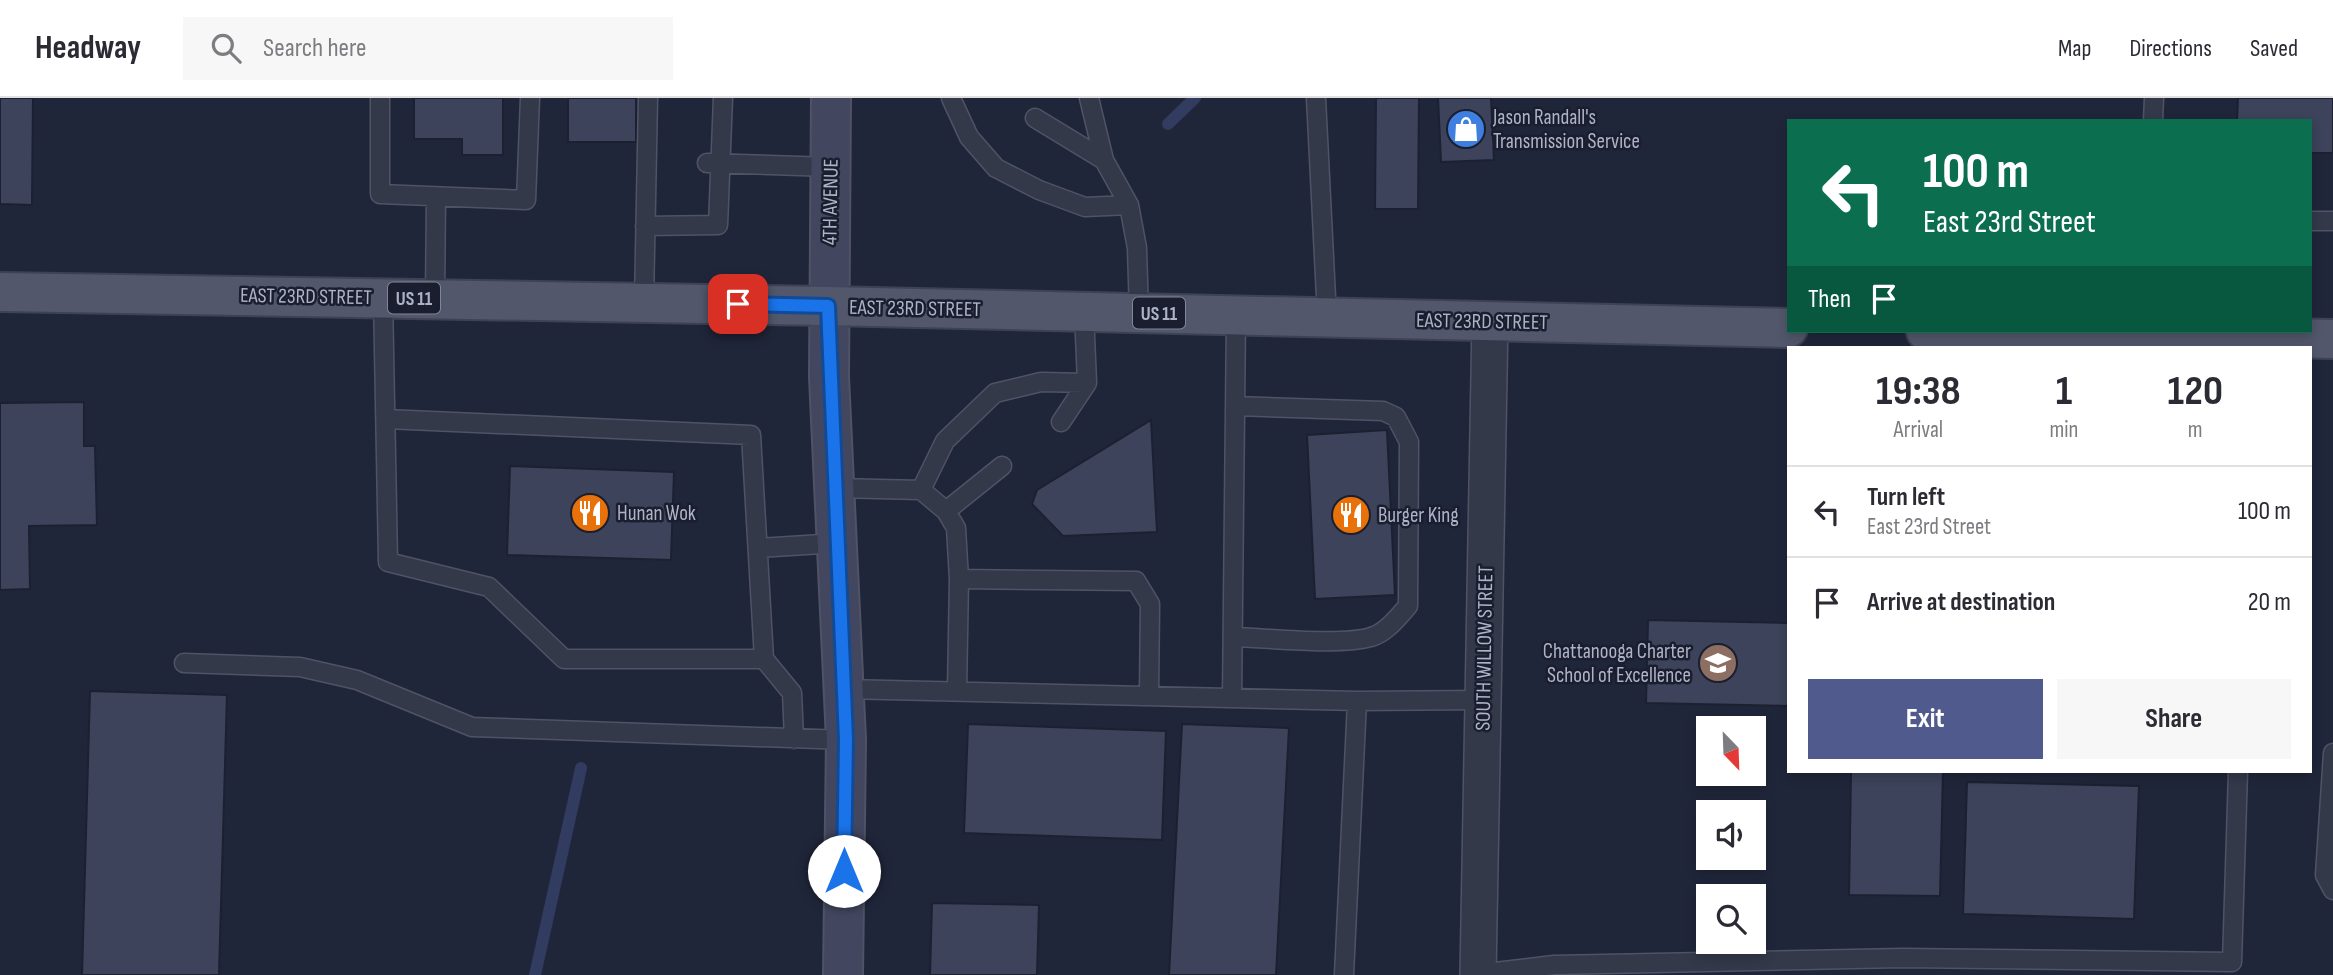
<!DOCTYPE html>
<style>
:root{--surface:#fff;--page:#f7f7f7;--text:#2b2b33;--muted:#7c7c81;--line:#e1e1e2;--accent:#515a8d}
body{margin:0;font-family:"Sofia Sans Condensed",sans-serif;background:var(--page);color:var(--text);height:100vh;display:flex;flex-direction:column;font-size:26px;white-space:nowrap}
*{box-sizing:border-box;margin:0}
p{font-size:23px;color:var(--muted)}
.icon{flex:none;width:38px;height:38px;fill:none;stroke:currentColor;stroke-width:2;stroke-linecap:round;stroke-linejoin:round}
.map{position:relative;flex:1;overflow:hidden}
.side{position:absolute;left:1787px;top:248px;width:525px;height:427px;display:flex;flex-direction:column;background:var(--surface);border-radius:0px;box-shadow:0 4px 10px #0003}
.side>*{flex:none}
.hud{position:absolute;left:1787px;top:21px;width:525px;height:214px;border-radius:0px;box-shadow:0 4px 10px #0003;background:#0b6e4f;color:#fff;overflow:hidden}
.needle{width:46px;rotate:157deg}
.tools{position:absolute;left:1696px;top:618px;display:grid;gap:14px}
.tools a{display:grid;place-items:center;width:70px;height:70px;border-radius:0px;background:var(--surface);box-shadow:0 4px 10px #0003;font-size:35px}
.pin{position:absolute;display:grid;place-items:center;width:60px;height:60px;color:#fff;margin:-30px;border-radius:14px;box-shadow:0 4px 10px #0006}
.me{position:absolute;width:77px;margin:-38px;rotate:0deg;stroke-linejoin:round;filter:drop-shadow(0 0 5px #0008)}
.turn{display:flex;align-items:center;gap:24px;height:147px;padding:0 21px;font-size:32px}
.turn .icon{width:91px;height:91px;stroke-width:2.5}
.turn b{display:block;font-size:49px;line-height:60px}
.then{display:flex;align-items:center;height:66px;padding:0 21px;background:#0003;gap:14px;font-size:26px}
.eta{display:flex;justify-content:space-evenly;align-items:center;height:119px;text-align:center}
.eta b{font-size:42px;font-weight:700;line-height:49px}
.cta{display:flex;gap:14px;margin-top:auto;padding:14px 21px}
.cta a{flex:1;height:80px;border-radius:0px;background:var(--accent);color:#fff;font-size:28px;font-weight:700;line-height:80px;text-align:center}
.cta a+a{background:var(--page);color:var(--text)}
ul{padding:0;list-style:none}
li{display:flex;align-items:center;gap:21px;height:91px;padding:0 21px;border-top:2px solid var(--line)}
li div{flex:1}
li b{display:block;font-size:26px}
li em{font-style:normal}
header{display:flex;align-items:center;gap:42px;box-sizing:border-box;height:98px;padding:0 35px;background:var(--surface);border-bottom:2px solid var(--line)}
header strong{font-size:33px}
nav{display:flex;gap:38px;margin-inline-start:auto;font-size:24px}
.search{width:490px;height:63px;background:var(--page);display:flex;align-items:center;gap:18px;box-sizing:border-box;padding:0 24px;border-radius:0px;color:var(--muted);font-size:26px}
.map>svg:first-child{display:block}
</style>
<header>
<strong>Headway</strong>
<div class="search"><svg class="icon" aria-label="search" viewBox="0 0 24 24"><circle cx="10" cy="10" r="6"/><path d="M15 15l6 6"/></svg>Search here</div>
<nav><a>Map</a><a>Directions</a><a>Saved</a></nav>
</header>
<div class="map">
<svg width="2333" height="877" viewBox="0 0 2333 877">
<rect width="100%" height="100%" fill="#20263a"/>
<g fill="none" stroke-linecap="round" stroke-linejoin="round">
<path stroke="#323b60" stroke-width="12" d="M1168,26l27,-26
M535,877l46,-207"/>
</g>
<path fill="#3c435a" stroke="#1c2031" stroke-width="2" d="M0,0h33l-1,107 -32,-1z
M414,0h89v57h-41v-16h-48z
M568,0h68v44h-68z
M1376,0h43l-1,111h-43z
M1438,0h53l3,62 -53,2z
M2238,0h95v55h-23v-32h-73z
M84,304v44h11l2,79 -68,1 1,63 -30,1v-187z
M1151,322l6,112 -94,4 -31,-32 5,-14z
M1387,332l8,165 -80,4 -8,-164z
M510,368l164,6 -3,88 -164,-5z
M1648,522l140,3v83l-142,-3z
M90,593l137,4 -8,280h-137z
M968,626l198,7 -4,109 -198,-7z
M1182,626l107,4 -13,247h-107z
M1851,674h92l-3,124 -91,-1z
M1967,684l172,4 -5,133 -171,-5z
M932,805l107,2 -2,70h-107z"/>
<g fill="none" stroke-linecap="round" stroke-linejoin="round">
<defs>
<path id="service" d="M380,0v96l146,6 4,-102
M951,0l18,39 27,31 43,22 46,17 44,-2
M1089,0l15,62 25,45 8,43 2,65
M1316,0l11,219
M1035,20l69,42
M2153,23l1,-23
M707,65l124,4
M2310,123h23
M645,128l73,-1 5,-127
M383,199l5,265 101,25 75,72h200
M435,200l1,-99
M644,204l4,-204
M386,321l365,16 13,224 28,34 2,46
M1061,324l26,-39 -3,-71
M836,390l85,2 25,21 10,17 3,51
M921,392l24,-49 50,-48 46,-11 46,1
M946,413l56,-45
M758,450l80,-5
M1234,539c34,1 107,9 137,0 15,-4 27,-20 37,-31l1,-164 -13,-25 -13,-6 -148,-5
M184,565l116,4 57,13 115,47 374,13
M843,591l514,12 -13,274
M957,593l2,-112 177,2 14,23 -1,92
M1232,600l4,-382
M1357,603l126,-1
M2333,655l-8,122 8,15
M1478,876l76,-9 349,-7 329,4 6,-190"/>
<path id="minor" d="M1478,877l12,-654"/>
<path id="secondary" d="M831,0l-2,279 17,363 -3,235"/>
<path id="primary" d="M0,194l828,14 960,22
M1926,233l407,8"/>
</defs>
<use href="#service" stroke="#4f5365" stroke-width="21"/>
<use href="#minor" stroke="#4f5365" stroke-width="38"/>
<use href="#secondary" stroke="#4f5365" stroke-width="42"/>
<use href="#primary" stroke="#3e4254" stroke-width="42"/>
<use href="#service" stroke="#34394a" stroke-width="18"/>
<use href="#minor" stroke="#34394a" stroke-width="35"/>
<use href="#secondary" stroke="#42465e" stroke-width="38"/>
<use href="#primary" stroke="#52576b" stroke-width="38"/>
</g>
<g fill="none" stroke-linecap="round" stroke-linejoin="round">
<defs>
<path id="route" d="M738,206l90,2 18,434 -2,131"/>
</defs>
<use href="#route" stroke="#114b97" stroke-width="18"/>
<use href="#route" stroke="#1a73e8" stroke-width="12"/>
</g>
<defs>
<symbol id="shop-disc" viewBox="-11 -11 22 22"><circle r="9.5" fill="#3f7fe0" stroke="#1a1e2f"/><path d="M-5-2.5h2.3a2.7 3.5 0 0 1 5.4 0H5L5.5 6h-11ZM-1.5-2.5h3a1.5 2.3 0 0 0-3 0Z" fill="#fff"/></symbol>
<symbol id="restaurant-disc" viewBox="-11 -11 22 22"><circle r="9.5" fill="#e8710a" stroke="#1a1e2f"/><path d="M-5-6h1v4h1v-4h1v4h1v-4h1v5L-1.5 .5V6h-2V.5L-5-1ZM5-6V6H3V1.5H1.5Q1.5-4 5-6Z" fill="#fff"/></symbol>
<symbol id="school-disc" viewBox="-11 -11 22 22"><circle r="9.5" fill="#8d6e63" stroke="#1a1e2f"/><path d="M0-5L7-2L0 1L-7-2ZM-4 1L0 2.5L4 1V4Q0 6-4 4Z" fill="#fff"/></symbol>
</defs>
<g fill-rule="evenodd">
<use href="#shop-disc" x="1444" y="9" width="44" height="44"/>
<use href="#restaurant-disc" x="568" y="393" width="44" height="44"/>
<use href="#restaurant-disc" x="1329" y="395" width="44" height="44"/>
<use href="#school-disc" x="1696" y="543" width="44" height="44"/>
</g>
<g text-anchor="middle" stroke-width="5" stroke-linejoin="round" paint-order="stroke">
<g fill="#1a1e2f" stroke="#828699" stroke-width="2">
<rect x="388" y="184.5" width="52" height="31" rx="5"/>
<rect x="1133" y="199.5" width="52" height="31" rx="5"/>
</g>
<g font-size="19" font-weight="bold" fill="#afb3c7">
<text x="414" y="207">US 11</text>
<text x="1159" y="222">US 11</text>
</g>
<g font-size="21" fill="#afb3c7" stroke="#1a1e2f" text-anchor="start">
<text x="1493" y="26">Jason Randall's<tspan x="1493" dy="24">Transmission Service</tspan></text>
<text x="617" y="422">Hunan Wok</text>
<text x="1378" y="424">Burger King</text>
<text x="1691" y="560" text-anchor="end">Chattanooga Charter<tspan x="1691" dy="24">School of Excellence</tspan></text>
</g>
<g font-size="21" fill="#afb3c7" stroke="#1a1e2f">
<text transform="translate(830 104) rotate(-89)" y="7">4TH AVENUE</text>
<text transform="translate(306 198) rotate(1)" y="7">EAST 23RD STREET</text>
<text transform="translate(915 210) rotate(1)" y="7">EAST 23RD STREET</text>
<text transform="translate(1482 223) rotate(1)" y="7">EAST 23RD STREET</text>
<text transform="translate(1484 550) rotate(-89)" y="7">SOUTH WILLOW STREET</text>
</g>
</g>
</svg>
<div class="tools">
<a><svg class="needle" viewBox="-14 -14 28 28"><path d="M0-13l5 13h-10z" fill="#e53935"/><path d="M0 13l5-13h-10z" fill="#7c7c81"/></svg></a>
<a><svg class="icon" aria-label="sound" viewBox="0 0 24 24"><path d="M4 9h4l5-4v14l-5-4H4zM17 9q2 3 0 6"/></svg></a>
<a><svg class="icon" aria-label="search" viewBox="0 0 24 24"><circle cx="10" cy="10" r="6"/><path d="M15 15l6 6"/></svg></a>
</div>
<div class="pin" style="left:738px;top:206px;background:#d93025"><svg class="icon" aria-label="arrive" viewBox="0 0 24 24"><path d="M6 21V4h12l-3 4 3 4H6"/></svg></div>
<svg class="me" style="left:844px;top:773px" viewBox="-20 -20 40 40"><circle r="19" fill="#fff"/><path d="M0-13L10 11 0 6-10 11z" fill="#1a73e8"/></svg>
<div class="hud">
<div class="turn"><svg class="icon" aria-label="left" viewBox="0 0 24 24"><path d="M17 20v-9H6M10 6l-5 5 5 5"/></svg><div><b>100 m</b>East 23rd Street</div></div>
<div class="then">Then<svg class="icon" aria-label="arrive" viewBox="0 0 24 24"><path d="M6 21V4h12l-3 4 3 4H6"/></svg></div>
</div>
<section class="side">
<div class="eta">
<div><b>19:38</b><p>Arrival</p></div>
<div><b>1</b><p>min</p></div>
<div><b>120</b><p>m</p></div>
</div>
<ul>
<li><svg class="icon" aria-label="left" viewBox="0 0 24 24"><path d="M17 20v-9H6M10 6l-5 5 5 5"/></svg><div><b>Turn left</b><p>East 23rd Street</p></div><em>100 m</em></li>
<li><svg class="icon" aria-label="arrive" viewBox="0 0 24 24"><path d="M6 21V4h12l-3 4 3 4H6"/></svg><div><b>Arrive at destination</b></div><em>20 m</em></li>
</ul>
<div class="cta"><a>Exit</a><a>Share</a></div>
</section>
</div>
